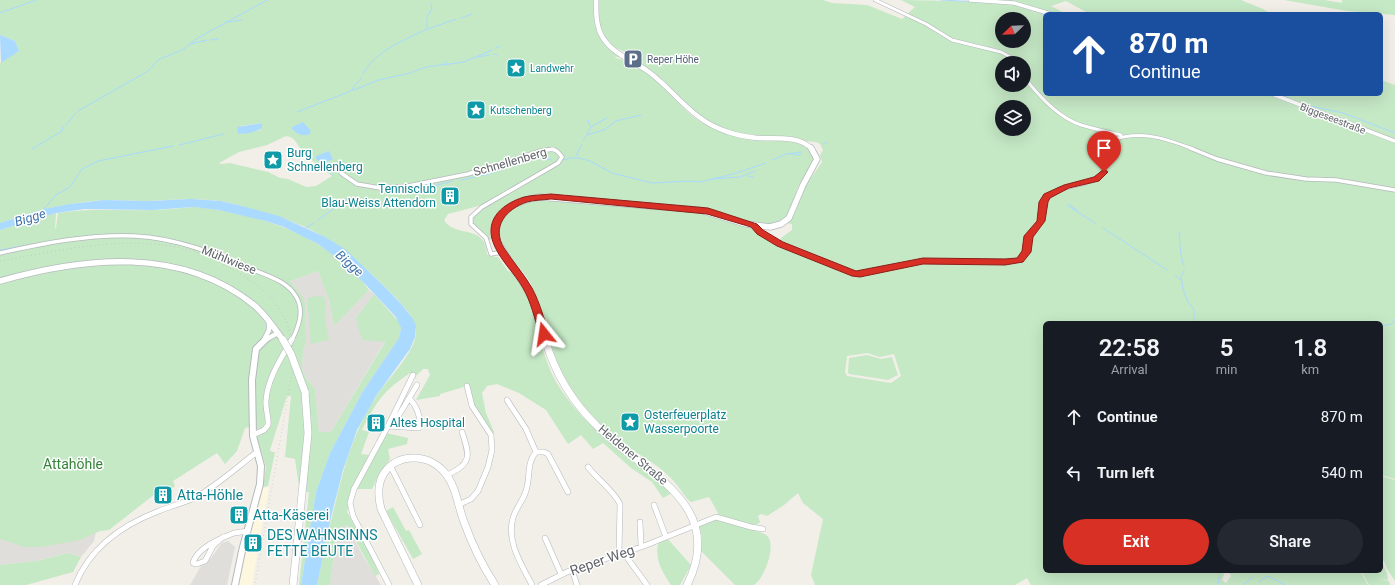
<!DOCTYPE html>
<meta charset="utf-8">
<style>
:root{--surface:#171b24;--page:#242831;--text:#f1f3f6;--muted:#9ea1a6;--accent:#d93025}
body{margin:0;font-family:Roboto,sans-serif;background:var(--page);color:var(--text);height:100vh;display:flex;flex-direction:column;font-size:15px;white-space:nowrap}
*{box-sizing:border-box;margin:0}
p{font-size:13px;color:var(--muted)}
.icon{flex:none;width:22px;height:22px;fill:none;stroke:currentColor;stroke-width:2;stroke-linecap:round;stroke-linejoin:round}
.map{position:relative;flex:1;overflow:hidden}
.sheet{position:absolute;left:1043px;top:321px;width:340px;height:252px;display:flex;flex-direction:column;background:var(--surface);border-radius:6px;box-shadow:0 4px 16px #0002}
.sheet>*{flex:none}
.top-card{position:absolute;left:1043px;top:12px;width:340px;height:84px;border-radius:6px;box-shadow:0 4px 16px #0002;background:#1a4fa0;color:#fff;overflow:hidden}
.needle{width:26px;rotate:247deg}
.buttons{position:absolute;left:995px;top:12px;display:grid;gap:8px}
.buttons a{display:grid;place-items:center;width:36px;height:36px;border-radius:50%;background:var(--surface);box-shadow:0 4px 16px #0002;font-size:20px}
.pin{position:absolute;display:grid;place-items:center;width:34px;height:34px;color:#fff;margin:-41px -17px;border-radius:50% 50% 50% 0;rotate:-45deg;box-shadow:0 0 4px #0007}
.pin .icon{rotate:45deg}
.me{position:absolute;width:44px;margin:-22px;rotate:345deg;stroke-linejoin:round;filter:drop-shadow(0 0 3px #0008)}
.turn{display:flex;align-items:center;gap:14px;height:84px;padding:0 20px;font-size:18px}
.turn .icon{width:52px;height:52px;stroke-width:2.5}
.turn b{display:block;font-size:28px;line-height:34px}
.eta{display:flex;justify-content:space-evenly;align-items:center;height:68px;text-align:center}
.eta b{font-size:24px;font-weight:600;line-height:28px}
.cta{display:flex;gap:8px;margin-top:auto;padding:8px 20px}
.cta a{flex:1;height:46px;border-radius:24px;background:var(--accent);color:#fff;font-size:16px;font-weight:600;line-height:46px;text-align:center}
.cta a+a{background:var(--page);color:var(--text)}
ul{padding:0;list-style:none}
li{display:flex;align-items:center;gap:12px;height:56px;padding:0 20px}
li div{flex:1}
li b{display:block;font-size:15px}
li em{font-style:normal}
.map>svg:first-child{display:block}
</style>
<div class="map">
<svg width="1395" height="585" viewBox="0 0 1395 585">
<rect width="100%" height="100%" fill="#f1efe8"/>
<path fill="#fef7e0" d="M269,487l-17,98h-14l11,-49 9,-24 4,-24z"/>
<path fill="#e0deda" d="M318,271l11,29 5,26 35,-36 5,4 -18,24 29,23 -54,91h-12l-4,-43 -9,-11 -4,-10 1,-17 3,-9 -1,-39 -15,-22z
M347,525l16,31 18,29h-51l7,-56z
M96,531l-2,10 -13,16 -14,-4 -31,8 -36,4v-32z
M228,541l7,6 -8,38h-37l11,-19 7,-4 14,-19z"/>
<path fill="#c5e8c5" fill-rule="evenodd" d="M0,0h594c0,30 1,37 26,57h-6c4,2 7,2 11,4 9,3 17,8 25,14 27,21 33,43 70,56 12,5 24,7 37,8 17,2 38,-1 52,10 9,8 3,17 -3,25 -2,4 -6,8 -8,13 -6,14 -6,30 -22,36 -22,7 -47,-9 -67,-14 -30,-6 -62,-5 -92,-8 -36,-2 -88,-20 -118,10 -8,9 -10,16 -8,28l-2,1 -16,-16 -1,-4 3,-5 12,-9 -1,-2 -38,10 -4,6c12,19 41,3 43,34l3,2 8,1 10,14 7,3c5,9 11,19 15,29 9,26 12,54 26,79 28,47 76,76 116,111l-9,5 -11,-16 -21,-14 -28,-25 -10,6 -12,-14 -13,9 -22,-34 -27,-17 -22,-9 -10,2 -5,7 4,20 8,19 -3,4 -14,-22 -10,-28 -27,8v2l-24,4 14,-25 -2,-6h-5l-8,8 -5,-4c-28,19 -33,28 -48,57l7,2 -8,22 8,1 -17,34 -5,23 24,43 8,19 -4,2 -28,-51 -10,5 -7,55h-13c5,-27 11,-54 18,-80 9,-38 19,-75 41,-108 11,-18 40,-44 40,-66 0,-16 -26,-39 -37,-50 -41,-40 -69,-57 -125,-71 -11,-3 -21,-7 -33,-9 -18,-2 -37,-2 -56,-1 -6,0 -12,1 -18,1 -14,0 -28,-1 -41,-1 -37,2 -72,11 -106,23v-160l19,-12 -4,-10 -15,-6zM262,123l-2,7 -15,3 -5,-7zM286,136c10,1 11,9 16,15 5,6 22,19 30,25l-16,10 -10,1 -18,-8 -8,-1 -12,-6 -38,-9 -9,1 -2,-1 20,-11 28,-7z
M599,0h224l9,3 35,2 35,14 13,-12 -14,-7 101,2 14,2 29,10v80h223l127,49v336l-14,-4v-152h-336v248h182l-2,1 -3,8 4,3 5,-7 -3,-5h132l8,14h-337l-4,-7 -12,7h-200l-4,-10 12,-56 -20,-16 -5,-10 -14,12 -17,11 -6,-2 -3,2 2,6 -2,2 -5,1 1,6c5,1 11,2 14,6 8,10 -4,42 -14,48h-19l-34,-34 1,-14 -3,-13 15,-4 4,-7 -9,-16 -18,5c-7,-5 -9,-12 -15,-18 -4,-6 -10,-10 -15,-15 -10,-8 -22,-14 -33,-22 -29,-22 -57,-50 -71,-84 -11,-26 -14,-56 -27,-81 -5,-9 -14,-17 -21,-26 -24,-35 -1,-52 34,-57l150,12 26,6 32,11 21,14 6,3 3,-7 11,-8v-6l-5,-1c11,-9 11,-21 17,-34 5,-9 12,-18 18,-27l-2,-7 3,-5 -3,-6 -4,-2 -79,-9 -33,-13 -26,-23 -14,-16 -26,-19 -5,-6 -21,-10 -7,-8 -5,-11 -2,-11zM1002,19h22v22h-22zM1002,63h22v22h-22zM1002,107h22v22h-22zM867,353l13,4 14,-3 7,22 -10,7 -44,-7 -2,-4 2,-16z
M1003,0h238l22,9 8,5h-192l7,-2 -20,-11 -15,5 15,8h-14l-14,-6z
M1284,0h40l18,3v-3h53v15l-48,-4z
M1381,80l14,5v55l-121,-46h107z
M194,207c63,5 137,30 175,83l-35,36 -5,-26 -11,-29 -28,10 13,17 2,5 1,39 -3,9 -1,17 4,10 9,11 4,43h12l54,-90 -23,-2 -6,-22 18,-24 26,29 1,5 -2,10 -36,53 -33,62 -14,39 -15,93h-2l10,-93 -9,1 -5,-34 -10,-2 6,-61h-4l-17,54 2,2h3l-7,34 -5,1 3,-20 -8,-27 -1,-15 -12,3 -8,23 -12,13 -8,-11 -44,28 2,5 -11,8 -4,-4 -51,40 -9,1 -20,9 -39,7h-16l-25,-8v-309l56,-17 -1,16 1,-1 2,-15c31,-5 61,-2 93,-3 14,0 28,-2 43,-3z
M318,296l6,1c4,10 1,11 1,19 0,8 3,16 4,24l-18,4 -4,-46z
M867,355l14,4 11,-2 6,18 -10,5 -39,-6 -1,-2 1,-14z
M386,433l22,5 -1,6 -19,5 2,10 -11,15 -7,15h-15z
M1381,476l14,4v101l-8,-12 -6,-15 1,-21z
M393,507l13,24 3,-1 13,24 -9,5 -27,-48z
M666,537l25,28 -11,20h-9c-10,-15 -17,-27 -12,-45z
M68,553l13,4 -8,15 -47,13h-26v-20l36,-4z
M1381,560l6,13 1,7 -11,-2 12,3 1,4h-21l-8,-14h20z"/>
<path fill="#aadaff" d="M0,35l15,6 4,10 -18,12z
M303,122l8,9 -1,3c-8,3 -13,0 -18,-5v-2z
M262,123v5c-6,4 -17,7 -24,5l-1,-6z
M329,151l4,8 -11,5 -6,-5v-3z
M191,199l30,2 17,4 41,11 46,21 20,12 41,39 16,17 11,14 3,7 -1,11 -5,12 -34,47 -19,34 -14,40 -12,47 -14,68h-16l15,-93 14,-39 33,-62 36,-53 2,-10 -5,-11 -31,-33 -24,-23 -23,-17 -34,-17 -18,-6 -47,-11 -25,-3 -42,3 -67,-1 -29,4 -56,17v-7l44,-14 26,-5 34,-4 44,1z"/>
<g fill="none" stroke-linecap="round" stroke-linejoin="round">
<path stroke="#aadaff" stroke-width="1" d="M941,0l39,2
M1009,0h2
M1033,10l12,5
M0,13l36,-13
M427,17l5,-8 -1,-5
M461,18l11,-4
M227,22l15,-2
M428,29l28,-10
M210,40l8,-1
M190,44l17,-4
M496,48l4,-2
M494,54l3,1
M477,57l12,-2
M443,65l4,-4
M363,74c12,-23 41,-34 64,-45v-10
M352,89l10,-12
M1281,96l8,2
M1305,105l38,8 52,20
M78,111l70,-40 10,-11 26,-11 12,-10 71,-39
M297,112l82,-32 31,-7 16,-6 38,-5 28,-12
M588,120l2,7
M66,125l10,-12
M587,134l4,-7 16,-9
M583,140l4,-5 17,-5 12,-9 25,-6
M823,144l4,-2
M179,145l44,-11
M32,149l30,-18 1,-4
M791,154l9,1
M576,156l6,-12
M563,159l4,1 1,-2h11l11,3 22,12 40,10 37,-2 11,1 33,-8 33,-11
M772,160l14,-6 16,-2
M333,166v9
M748,176l5,1
M712,179l28,-2 15,-6
M461,180l28,-6 46,-17 17,3
M425,188l28,-7
M387,192h14
M340,204l9,-6
M1069,204l9,7
M1067,205l28,18
M43,210l13,-15 14,-8 12,-18 16,-8 75,-15
M318,220l18,-13
M306,228l8,-5
M1103,228l64,42
M1181,232l-2,2c1,11 1,21 5,32
M0,250l33,-6
M1184,271l-3,6 2,12 4,11 7,10v13
M1175,275l7,6
M1381,326l11,-2 3,-5
M1259,582l8,-6 19,9
M1218,585l2,-14
M1243,585l10,-8"/>
<defs>
<path id="minor-far2" d="M875,0l51,24 26,16 49,12 13,7 1,4
M1024,77c14,18 35,41 57,48 13,4 27,7 40,10
M551,149h3
M1106,149l2,-8c32,-11 54,-4 85,8"/>
<path id="minor-far1" d="M1190,148l27,11 49,14 40,6 30,1 59,10
M341,173l16,11 23,4 28,-2 60,-12 73,-23c11,-2 14,-4 21,6l-4,6 -76,44 -11,10v7l15,14 5,16 12,-2
M754,225l9,9 25,14 67,26 12,-1 56,-12h93l7,-4 6,-21 12,-15 1,-15 4,-9 13,-8 26,-6 14,-6 5,-5 2,-24
M0,253c44,-10 90,-19 135,-17 42,2 81,18 119,34 14,6 32,11 41,25 10,14 4,31 -3,45"/>
<path id="minor" d="M507,400l19,29 10,23
M393,425l24,-40
M388,426l31,2c3,-10 -3,-23 -10,-30
M253,435l11,-5 4,-5c1,-8 -3,-16 -2,-25 2,-23 15,-41 26,-61
M391,467l29,58
M588,467c9,12 26,24 32,37l-1,49
M447,475c25,-11 23,-19 15,-43
M458,505l13,-6 7,-8 10,-24 4,-17 -1,-15 -19,-29 -5,-20
M654,505l12,32
M640,522l1,24
M222,538l-9,8 -8,15 -8,3 -4,-1c3,-12 18,-20 29,-25z
M222,538l1,-1
M222,538l12,-5 14,-2
M545,538l16,36
M623,552l24,33
M572,570l5,15
M75,585c15,-38 47,-60 84,-74 12,-5 25,-8 37,-14 22,-12 41,-30 61,-45
M389,585l-36,-69 -3,-13 4,-14 34,-63 25,-51
M532,585c-10,-20 -26,-43 -19,-67 3,-11 12,-19 14,-31 3,-12 0,-25 9,-35h8l4,2 20,38
M541,585l28,-14 75,-25 72,-29 35,10 12,2"/>
<path id="tertiary-far2" d="M970,0l44,3 37,11
M1272,94l123,47"/>
<path id="tertiary-far1" d="M264,340l5,-10v-8
M265,340l13,-7"/>
<path id="tertiary" d="M235,585l7,-34 18,-67 1,-18 -8,-30 -1,-56 4,-31 10,-10"/>
<path id="secondary-far2" d="M596,0c0,13 0,27 7,38 11,17 31,23 46,34 28,21 43,49 79,60 9,3 20,5 29,6 18,1 42,-3 55,11"/>
<path id="secondary-far1" d="M0,281c84,-24 181,-35 254,24 11,9 20,23 29,35
M545,340l-14,-44 -33,-54c-8,-30 16,-41 42,-45l160,13 46,14 24,3 11,-3 8,-6 14,-33 14,-26 -6,-11"/>
<path id="secondary" d="M545,339c10,35 27,63 53,88 46,46 130,77 89,158
M293,585l15,-152 -3,-41
M418,585l-37,-76c-3,-12 -4,-25 3,-36 15,-21 46,-19 61,0 11,13 13,33 19,49 8,22 18,43 31,63"/>
</defs>
<use href="#minor-far2" stroke="#b5b8bc" stroke-width="4"/>
<use href="#minor-far1" stroke="#b5b8bc" stroke-width="5"/>
<use href="#minor" stroke="#b5b8bc" stroke-width="6"/>
<use href="#tertiary-far2" stroke="#b5b8bc" stroke-width="4.5"/>
<use href="#tertiary-far1" stroke="#b5b8bc" stroke-width="6"/>
<use href="#tertiary" stroke="#b5b8bc" stroke-width="8"/>
<use href="#secondary-far2" stroke="#b6babf" stroke-width="5.5"/>
<use href="#secondary-far1" stroke="#b6babf" stroke-width="7"/>
<use href="#secondary" stroke="#b6babf" stroke-width="8"/>
<use href="#minor-far2" stroke="#fff" stroke-width="3"/>
<use href="#minor-far1" stroke="#fff" stroke-width="3.5"/>
<use href="#minor" stroke="#fff" stroke-width="5"/>
<use href="#tertiary-far2" stroke="#fff" stroke-width="3.5"/>
<use href="#tertiary-far1" stroke="#fff" stroke-width="4.5"/>
<use href="#tertiary" stroke="#fff" stroke-width="6"/>
<use href="#secondary-far2" stroke="#fff" stroke-width="4.5"/>
<use href="#secondary-far1" stroke="#fff" stroke-width="5.5"/>
<use href="#secondary" stroke="#fff" stroke-width="7"/>
<path stroke="#b6b7b8" stroke-width="1" stroke-dasharray="0.5 3.5" stroke-linecap="butt" d="M0,261c63,-11 127,-27 190,-11 18,5 35,15 52,25 35,21 50,45 52,86l-39,224"/>
<defs>
<path id="secondary-bridge" d="M283,340l8,14 14,38"/>
</defs>
<use href="#secondary-bridge" stroke="#b6babf" stroke-width="8" stroke-linecap="butt"/>
<use href="#secondary-bridge" stroke="#fff" stroke-width="7"/>
</g>
<path fill="#d93025" stroke="#8d1f18" d="M1104,169l4,3 -9,9 -30,7 -19,10 -2,4 -3,19 -12,16 -2,15 -8,10 -18,3 -82,-1 -63,13 -8,-1 -75,-30 -20,-12 -6,-7 -44,-13 -156,-15c-8,1 -17,1 -24,3 -21,7 -36,25 -23,46 9,14 20,26 28,40 8,15 12,31 17,46l-2,3h-7l-1,-3c-4,-15 -8,-32 -16,-46 -8,-14 -21,-26 -28,-41 -12,-25 4,-42 29,-50 8,-2 18,-2 27,-3l157,14 49,16 6,6 20,12 73,29 67,-13 82,1 12,-1 5,-7 2,-15 13,-15 2,-19 5,-8 20,-9 30,-8z"/>
<defs>
<symbol id="parking-square" viewBox="-11 -11 22 22"><rect x="-9" y="-9" width="18" height="18" rx="4" fill="#5c6f8a" stroke="#fff"/><path d="M-3.5-5.5H1a3.5 3.5 0 0 1 0 7H-1V5.5H-3.5ZM-1-3.4V-.6H.8a1.4 1.4 0 0 0 0-2.8Z" fill="#fff"/></symbol>
<symbol id="sight-square" viewBox="-11 -11 22 22"><rect x="-9" y="-9" width="18" height="18" rx="4" fill="#0f9aa8" stroke="#fff"/><path d="M0-6L1.8-2.2L6-1.7L2.9 1.2L3.7 5.4L0 3.3L-3.7 5.4L-2.9 1.2L-6-1.7L-1.8-2.2Z" fill="#fff"/></symbol>
<symbol id="building-square" viewBox="-11 -11 22 22"><rect x="-9" y="-9" width="18" height="18" rx="4" fill="#0f9aa8" stroke="#fff"/><path d="M-4-6H4V6H1V3H-1V6H-4ZM-2.5-4.3h1.7v1.8h-1.7ZM.8-4.3h1.7v1.8H.8ZM-2.5-1h1.7V.8h-1.7ZM.8-1h1.7V.8H.8Z" fill="#fff"/></symbol>
</defs>
<g fill-rule="evenodd">
<use href="#parking-square" x="622" y="48" width="22" height="22"/>
<use href="#sight-square" x="505" y="57" width="22" height="22"/>
<use href="#sight-square" x="465" y="99" width="22" height="22"/>
<use href="#sight-square" x="262" y="149" width="22" height="22"/>
<use href="#building-square" x="439" y="185" width="22" height="22"/>
<use href="#sight-square" x="619" y="411" width="22" height="22"/>
<use href="#building-square" x="365" y="412" width="22" height="22"/>
<use href="#building-square" x="152" y="484" width="22" height="22"/>
<use href="#building-square" x="228" y="504" width="22" height="22"/>
<use href="#building-square" x="242" y="532" width="22" height="22"/>
</g>
<g text-anchor="middle" stroke-width="3" stroke-linejoin="round" paint-order="stroke">
<g font-size="10" fill="#4e5e75" stroke="#fff" text-anchor="start">
<text x="647" y="63">Reper Höhe</text>
</g>
<g font-size="10" fill="#0d838f" stroke="#fff" text-anchor="start">
<text x="530" y="72">Landwehr</text>
<text x="490" y="114">Kutschenberg</text>
</g>
<g font-size="10" fill="#5f6368" stroke="#fff">
<text transform="translate(1333 118) rotate(21)" y="4">Biggeseestraße</text>
</g>
<g font-size="12" fill="#0d838f" stroke="#fff" text-anchor="start">
<text x="287" y="157">Burg<tspan x="287" dy="14">Schnellenberg</tspan></text>
<text x="436" y="193" text-anchor="end">Tennisclub<tspan x="436" dy="14">Blau-Weiss Attendorn</tspan></text>
<text x="644" y="419">Osterfeuerplatz<tspan x="644" dy="14">Wasserpoorte</tspan></text>
<text x="390" y="427">Altes Hospital</text>
</g>
<g font-size="12" fill="#5f6368" stroke="#fff">
<text transform="translate(510 162) rotate(-16)" y="4">Schnellenberg</text>
<text transform="translate(229 260) rotate(22)" y="4">Mühlwiese</text>
<text transform="translate(633 455) rotate(40)" y="4">Heldener Straße</text>
</g>
<g font-size="13" font-style="italic" fill="#4174aa" stroke="#fff">
<text transform="translate(30 217) rotate(-17)" y="5">Bigge</text>
<text transform="translate(350 263) rotate(42)" y="5">Bigge</text>
</g>
<g font-size="14" fill="#348238" stroke="#fff">
<text x="73" y="469">Attahöhle</text>
</g>
<g font-size="14" fill="#0d838f" stroke="#fff" text-anchor="start">
<text x="177" y="500">Atta-Höhle</text>
<text x="253" y="520">Atta-Käserei</text>
<text x="267" y="540">DES WAHNSINNS<tspan x="267" dy="16">FETTE BEUTE</tspan></text>
</g>
<g font-size="14" fill="#5f6368" stroke="#fff">
<text transform="translate(602 560) rotate(-19)" y="5">Reper Weg</text>
</g>
</g>
</svg>
<div class="buttons">
<a><svg class="needle" viewBox="-14 -14 28 28"><path d="M0-13l5 13h-10z" fill="#e53935"/><path d="M0 13l5-13h-10z" fill="#9ea1a6"/></svg></a>
<a><svg class="icon" aria-label="sound" viewBox="0 0 24 24"><path d="M4 9h4l5-4v14l-5-4H4zM17 9q2 3 0 6"/></svg></a>
<a><svg class="icon" aria-label="layers" viewBox="0 0 24 24"><path d="M12 4l9 5-9 5-9-5zM3 14l9 5 9-5"/></svg></a>
</div>
<div class="pin" style="left:1104px;top:172px;background:#d93025"><svg class="icon" aria-label="arrive" viewBox="0 0 24 24"><path d="M6 21V4h12l-3 4 3 4H6"/></svg></div>
<svg class="me" style="left:544px;top:334px" viewBox="-20 -20 40 40"><path d="M0-17L14 15 0 8-14 15z" fill="#d93025" stroke="#fff" stroke-width="4"/></svg>
<div class="top-card">
<div class="turn"><svg class="icon" aria-label="ahead" viewBox="0 0 24 24"><path d="M12 20V5M6 11l6-6 6 6"/></svg><div><b>870 m</b>Continue</div></div>
</div>
<section class="sheet">
<div class="eta">
<div><b>22:58</b><p>Arrival</p></div>
<div><b>5</b><p>min</p></div>
<div><b>1.8</b><p>km</p></div>
</div>
<ul>
<li><svg class="icon" aria-label="ahead" viewBox="0 0 24 24"><path d="M12 20V5M6 11l6-6 6 6"/></svg><div><b>Continue</b></div><em>870 m</em></li>
<li><svg class="icon" aria-label="left" viewBox="0 0 24 24"><path d="M17 20v-9H6M10 6l-5 5 5 5"/></svg><div><b>Turn left</b></div><em>540 m</em></li>
</ul>
<div class="cta"><a>Exit</a><a>Share</a></div>
</section>
</div>
